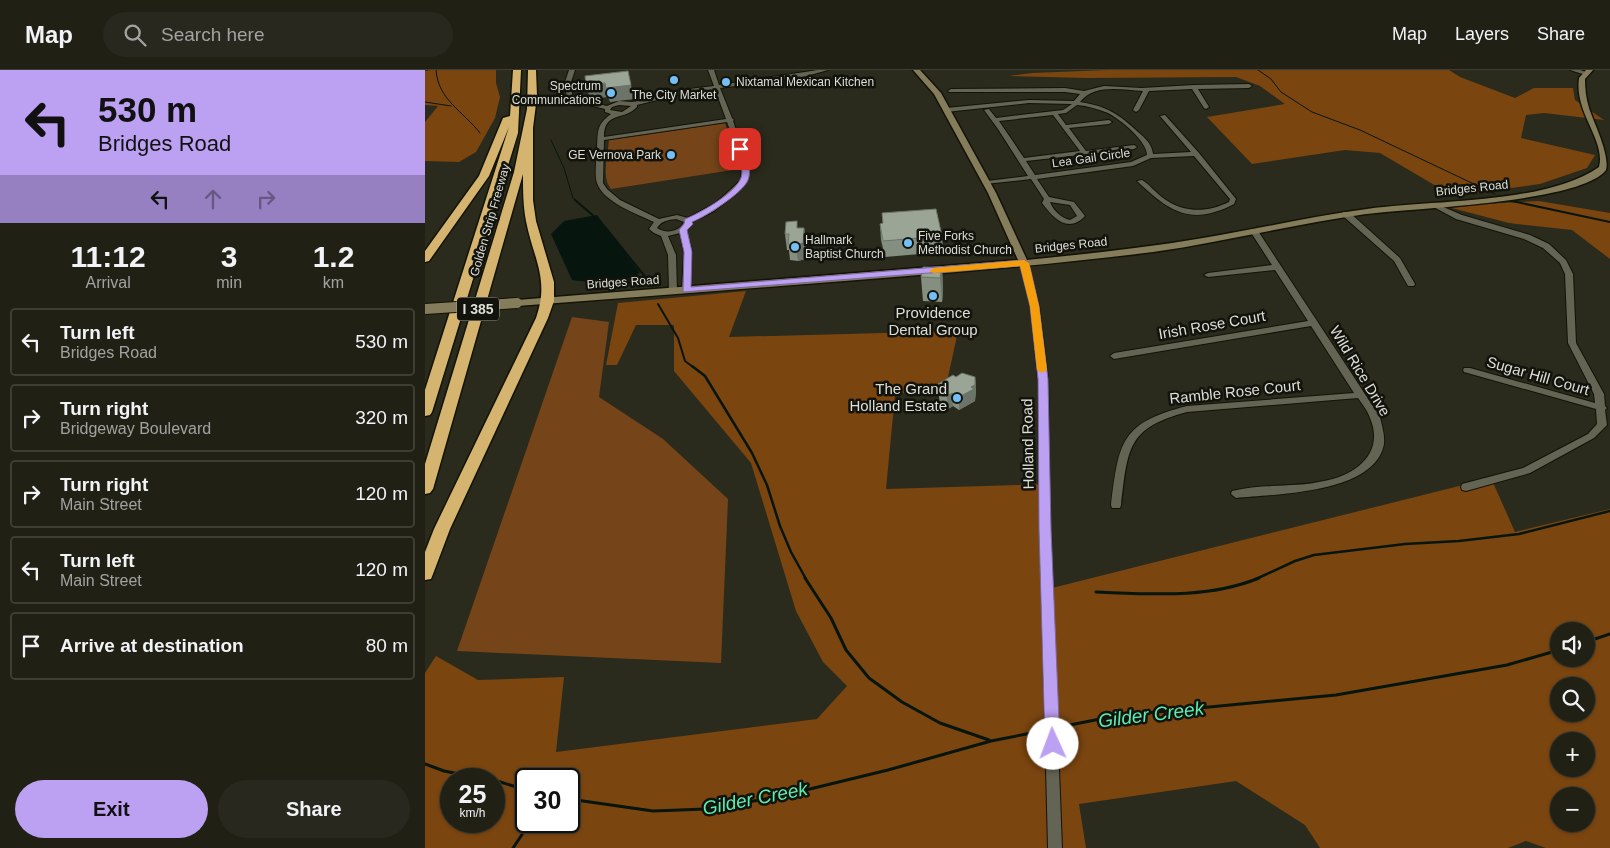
<!DOCTYPE html>
<meta charset="utf-8">
<style>
:root{--surface:#202015;--page:#28281e;--text:#f1f3f6;--muted:#a2a3a0;--line:#3d3e34;--accent:#bca0f2}
body{margin:0;font-family:Helvetica,sans-serif;background:var(--page);color:var(--text);height:100vh;display:flex;flex-direction:column;font-size:19px;white-space:nowrap}
*{box-sizing:border-box;margin:0}
p{font-size:16px;color:var(--muted)}
.icon{flex:none;width:28px;height:28px;fill:none;stroke:currentColor;stroke-width:2;stroke-linecap:round;stroke-linejoin:round}
.map{position:relative;flex:1;overflow:hidden}
.panel{display:flex;flex-direction:column;background:var(--surface);width:425px}
.panel>*{flex:none}
.top-card{background:#bca0f2;color:#111;overflow:hidden}
.controls{position:absolute;left:1125px;top:552px;display:grid;gap:10px}
.controls a{display:grid;place-items:center;width:45px;height:45px;border-radius:50%;background:var(--surface);box-shadow:0 1px 4px #0004,0 0 0 1px var(--line);font-size:25px}
.speed{position:absolute;left:15px;top:698px;display:flex;gap:10px;font-size:25px;font-weight:700;text-align:center}
.speed>*{display:grid;place-content:center;width:65px;height:65px;border-radius:50%;background:var(--surface);box-shadow:0 1px 4px #0004,0 0 0 1px var(--line);line-height:1}
.speed small{font-size:12px;font-weight:400}
.speed .limit{border:2px solid #111;border-radius:8px;background:#fff;color:#111}
.pin{position:absolute;display:grid;place-items:center;width:42px;height:42px;color:#fff;margin:-21px;border-radius:10px;box-shadow:0 2px 8px #0006}
.me{position:absolute;width:55px;margin:-28px;rotate:358deg;stroke-linejoin:round;filter:drop-shadow(0 0 4px #0008)}
.turn{display:flex;align-items:center;gap:18px;height:105px;padding:0 15px;font-size:22px}
.turn .icon{width:65px;height:65px;stroke-width:2.5}
.turn b{display:block;font-size:35px;line-height:42px}
.lanes{display:flex;align-items:center;height:48px;padding:0 15px;background:#0003;justify-content:center;gap:25px;direction:ltr}
.lanes .off{opacity:.35}
.eta{display:flex;justify-content:space-evenly;align-items:center;height:85px;text-align:center}
.eta b{font-size:30px;font-weight:800;line-height:35px}
.cta{display:flex;gap:10px;margin-top:auto;padding:10px 15px}
.cta a{flex:1;height:58px;border-radius:30px;background:var(--accent);color:#111;font-size:20px;font-weight:800;line-height:58px;text-align:center}
.cta a+a{background:var(--page);color:var(--text)}
ul{padding:0;list-style:none}
li{display:flex;align-items:center;gap:15px;height:68px;margin:0 10px 8px;padding:0 5px;border:2px solid var(--line);border-radius:5px}
li div{flex:1}
li b{display:block;font-size:19px}
li em{font-style:normal}
header{display:flex;align-items:center;gap:30px;box-sizing:border-box;height:70px;padding:0 25px;background:var(--surface);border-bottom:1px solid var(--line)}
header strong{font-size:24px}
nav{display:flex;gap:28px;margin-inline-start:auto;font-size:18px}
.search{width:350px;height:45px;background:var(--page);display:flex;align-items:center;gap:12px;box-sizing:border-box;padding:0 18px;border-radius:28px;color:var(--muted);font-size:19px}
main{display:flex;flex:1;min-height:0}
.map>svg:first-child{display:block}
</style>
<header>
<strong>Map</strong>
<div class="search"><svg class="icon" aria-label="search" viewBox="0 0 24 24"><circle cx="10" cy="10" r="6"/><path d="M15 15l6 6"/></svg>Search here</div>
<nav><a>Map</a><a>Layers</a><a>Share</a></nav>
</header>
<main>
<section class="panel">
<div class="top-card">
<div class="turn"><svg class="icon" aria-label="left" viewBox="0 0 24 24"><path d="M17 20v-9H6M10 6l-5 5 5 5"/></svg><div><b>530 m</b>Bridges Road</div></div>
<div class="lanes"><svg class="icon" aria-label="left" viewBox="0 0 24 24"><path d="M17 20v-9H6M10 6l-5 5 5 5"/></svg><svg class="icon off" aria-label="ahead" viewBox="0 0 24 24"><path d="M12 20V5M6 11l6-6 6 6"/></svg><svg class="icon off" aria-label="right" viewBox="0 0 24 24"><path d="M7 20v-9h11M14 6l5 5-5 5"/></svg></div>
</div>
<div class="eta">
<div><b>11:12</b><p>Arrival</p></div>
<div><b>3</b><p>min</p></div>
<div><b>1.2</b><p>km</p></div>
</div>
<ul>
<li><svg class="icon" aria-label="left" viewBox="0 0 24 24"><path d="M17 20v-9H6M10 6l-5 5 5 5"/></svg><div><b>Turn left</b><p>Bridges Road</p></div><em>530 m</em></li>
<li><svg class="icon" aria-label="right" viewBox="0 0 24 24"><path d="M7 20v-9h11M14 6l5 5-5 5"/></svg><div><b>Turn right</b><p>Bridgeway Boulevard</p></div><em>320 m</em></li>
<li><svg class="icon" aria-label="right" viewBox="0 0 24 24"><path d="M7 20v-9h11M14 6l5 5-5 5"/></svg><div><b>Turn right</b><p>Main Street</p></div><em>120 m</em></li>
<li><svg class="icon" aria-label="left" viewBox="0 0 24 24"><path d="M17 20v-9H6M10 6l-5 5 5 5"/></svg><div><b>Turn left</b><p>Main Street</p></div><em>120 m</em></li>
<li><svg class="icon" aria-label="arrive" viewBox="0 0 24 24"><path d="M6 21V4h12l-3 4 3 4H6"/></svg><div><b>Arrive at destination</b></div><em>80 m</em></li>
</ul>
<div class="cta"><a>Exit</a><a>Share</a></div>
</section>
<div class="map">
<svg width="1185" height="778" viewBox="0 0 1185 778">
<rect width="100%" height="100%" fill="#2a2b1c"/>
<path fill="#754519" d="M300,53l14,46 -128,20c-10,-13 -3,-33 -2,-49z
M147,247l37,5 -10,75 64,42 65,60 -7,164 -264,-12z"/>
<path fill="#7b450f" fill-rule="evenodd" d="M6,0h65v13l4,14 -5,21 -19,34 -17,10 -34,-1v-39l13,-16 -13,-1v-34z
M682,0h342l11,7 55,21 19,-10h39l2,12 29,20 -60,-7 -18,2 -5,23 74,17 -8,13 -47,16 -87,12 -73,-43 -35,-3 -93,14 -45,-47 78,-13 -25,-18 -24,-9 -149,1 -78,-2 23,-3z
M1114,131l71,12v46l-38,-29 -63,-7 -65,-17z
M321,221l-17,46 229,-6 -11,51 -52,13 -9,94 161,-5 1,105 443,-111 24,54 95,-23v339h-64l-20,-7 -18,7h-188l-15,-23 -69,-44 -157,23 7,44h-661v-175l11,-17 42,24 86,-3 -8,75 261,-33 30,-33 -24,-24 -27,-51 -45,-148 -77,-92v-46h-38l-19,40h-11l12,-62zM1134,561h27v28h-27zM1134,616h27v28h-27zM1134,671h27v28h-27zM26,709h43v42h-43zM101,709h43v42h-43zM1134,726h27v28h-27z"/>
<path fill="#07150f" d="M172,145l43,58c-21,12 -45,10 -68,7l-21,-46 13,-13z"/>
<g fill="none" stroke-linecap="round" stroke-linejoin="round">
<path stroke="#07150f" stroke-width="1" d="M11,0c2,30 27,41 44,63
M833,0l13,9 10,13 31,20 48,18 135,64
M0,32l26,4
M126,70l13,28 9,30 4,3
M1082,130l5,1"/>
<path stroke="#07150f" stroke-width="2" d="M150,130l21,18
M1082,130l103,22
M180,157l46,57
M233,234l20,34 7,23 8,6"/>
<path stroke="#07150f" stroke-width="2.5" d="M267,296l13,10 47,77 15,32 13,41 11,26 15,27
M831,509l39,-18 19,-6 91,-11 54,-3 60,-7 91,-23"/>
<path stroke="#07150f" stroke-width="3" d="M380,508l26,40 15,32 23,28 33,24 38,21 49,17
M671,522c54,2 112,7 163,-14
M1161,572l24,-8
M630,658l60,-12 221,-21 171,-30 52,-15
M0,694l19,7 41,8
M69,710l32,10
M144,729l84,12 53,-2 71,-12 111,-27 103,-29 56,-11
M88,778l18,-27"/>
<defs>
<path id="street" d="M144,0h6l-5,15 3,13 34,8 12,-5 13,1 49,-12 33,-4 -6,-16h6l5,15 99,-15h10l-25,7 -83,11 12,30 2,2 -1,1 15,43 -1,16 -19,20 -14,11 -22,11 -6,8 6,22 -3,40h-3l-4,-2 2,-38 -4,-19 -12,3 8,19 1,36 -4,2 -4,-2 -1,-36 -7,-19 -7,-3 -5,-4 5,-7c-17,-8 -51,-20 -57,-39 -3,-8 0,-26 0,-35 1,-16 -1,-23 14,-34l-6,-2v-3l-37,-9 -4,-15zM290,19l11,30 -122,18c0,-26 20,-16 33,-30v-2l44,-11zM194,35l12,1 -9,6 -12,-2 2,-3zM302,52l15,42 -1,16 -25,23 -28,15 -11,-3 -18,4 -39,-19 -13,-11 -4,-6 1,-43zM251,149l8,3c-5,10 -18,12 -27,6 4,-7 11,-8 19,-9z
M1145,0h10l9,3 -3,2z
M769,15l55,-1 3,2 -3,2 -51,1 11,18 -3,2 -2,-1 -12,-19 -43,2 -10,19 -3,2 -3,-2 10,-19c-21,-1 -48,-8 -63,11 26,4 39,12 58,30 7,6 14,12 15,22l38,-2 -31,-36 5,-1 34,38 37,46 -2,5c-44,23 -65,7 -97,-23l5,-1c8,5 13,12 21,18 20,15 44,15 66,4l1,-3 -36,-43 -43,2 -18,8 -96,13 12,18 25,5 11,14c-17,18 -32,2 -43,-13l2,-4 -13,-20 -46,5v-2l2,-1 41,-5 -30,-47 -14,-19 5,-1 7,9 67,-8 9,-6 -43,-1 -83,9 -3,-2 3,-2 83,-8 45,1 6,-7 -15,-2h-116l-1,-1 3,-2 114,-1 19,3 20,-5 38,2zM652,35c11,1 21,4 31,8 12,6 39,28 39,42l-16,7 -96,13 -9,-14 108,-12 3,-2 -3,-2 -48,6 -17,-23 40,-4 3,-2 -3,-2 -43,5 -8,-11 8,-1zM628,45l27,36 -56,7 -25,-37zM625,132l20,3 7,11 -7,4c-9,-2 -17,-10 -20,-18z
M1005,133h4l28,12 68,20 19,9 17,16 7,14 3,69 28,51 1,12 2,2 -2,2 2,15 -13,13 -64,35 -64,18 -4,-1 -1,-3 1,-3 61,-16 65,-34 9,-10 -1,-15 -132,-37 -1,-2 1,-2h6l125,35 -1,-9 -26,-51 -3,-69 -5,-11 -17,-15 -19,-9 -68,-20 -26,-14z
M918,142h6l51,46 15,26 -1,2h-6l-14,-25 -51,-45z
M826,159h6l1,2 122,186c2,9 5,18 4,27 -9,50 -109,50 -148,54l-5,-4 1,-3c29,-8 63,-3 92,-10 32,-6 61,-28 46,-63 -2,-7 -8,-14 -12,-20l-171,14c-60,16 -59,36 -66,93l-1,3h-8l-1,-3c8,-64 10,-82 76,-99l167,-13 -43,-67 -197,33 -4,-3 4,-3 194,-32 -33,-51 -67,7 -4,-2 4,-2 64,-8 -22,-34z
M596,191h6l1,2 11,43 9,73 2,150 12,319h-14l-8,-319 -2,-150 -7,-73 -11,-43z"/>
<path id="secondary" d="M488,0h7l21,23 55,100 31,67c59,-6 118,-12 176,-22 55,-9 109,-22 164,-29 65,-9 180,-5 232,-42 7,-27 -25,-54 -20,-89l7,-8h7l-8,9c0,10 1,19 4,29 5,15 21,47 17,62 -25,33 -195,38 -240,44 -72,10 -142,28 -213,38 -86,11 -172,18 -258,25 -126,10 -252,20 -378,29l-5,-3 5,-3 501,-40 -30,-67 -54,-99z"/>
<path id="highway" d="M88,0h8l-3,63 -86,279 -2,3 -5,1v-26l84,-263 -20,49 -60,85 -4,1v-11l54,-75 24,-58 7,-2z
M103,0h8l1,26 -4,32v72l3,21 18,61v19l-6,17 -98,211 -17,45 -2,5 -6,1v-28l9,-23 102,-211c14,-39 -3,-60 -10,-97 -3,-16 -3,-31 -3,-47l-90,315 -3,4 -5,1v-30l89,-292 13,-63z"/>
</defs>
<use href="#street" stroke="#131306" stroke-width="2"/>
<use href="#secondary" stroke="#131306" stroke-width="3"/>
<use href="#highway" stroke="#131306" stroke-width="3"/>
<use href="#street" fill="#636453" fill-rule="evenodd"/>
<use href="#secondary" fill="#857c5b" fill-rule="evenodd"/>
<use href="#highway" fill="#d4b46f" fill-rule="evenodd"/>
<defs>
<path id="secondary-bridge" d="M0,239l92,-6"/>
</defs>
<use href="#secondary-bridge" stroke="#131306" stroke-width="12" stroke-linecap="butt"/>
<use href="#secondary-bridge" stroke="#857c5b" stroke-width="10"/>
</g>
<path fill="#848e81" d="M457,143l60,23 1,16 -58,5 -4,-17 -1,-16h3z
M373,158h6l2,15 -1,16 -7,2 -8,-1 -1,-10h-2l-2,-16z
M517,197l1,24 -1,11 -19,-1 -2,-24z
M531,307h19l1,13 -1,11 -16,9 -6,-4 -5,3 -8,-5 -1,-7 -1,-13z"/>
<path fill="#6c7469" d="M203,1l6,28 -24,3 -2,-5 -18,2 -4,-14z
M379,158l2,15 -1,16 -7,2 -3,-16z
M517,197l1,24 -1,11 -2,-24z
M550,307l1,13 -1,11 -16,9v-13l12,-10z
M527,323l1,13 -5,3 -1,-13z"/>
<path fill="#9aa596" stroke="#6c7469" d="M203,1l3,14 -25,3 -1,-5 -19,2 -1,-9z
M511,139l6,27 -59,5 -3,-17 3,-1 -1,-10z
M372,151v7h7l-1,15 -8,2 -7,-1 1,-10h-4l1,-12z
M498,197h19l-2,11 -19,-1z
M537,303l13,4v8l-4,2 3,2 -15,8 -7,-4 -5,3 -8,-5 5,-3 -6,-4 15,-9 3,2z"/>
<path fill="#bca0f2" stroke="#7a689d" d="M315,77l4,2c3,9 8,21 4,31 -5,13 -43,37 -56,42l1,2 -6,6 5,22 -1,35 333,-27 5,3 10,43 9,73 3,150 9,215 -2,5 -5,2 -6,-2 -2,-5 -6,-215 -1,-150 -8,-73 -10,-40 -337,26 1,-40 -5,-22 5,-6 1,-5c15,-6 47,-24 55,-39 5,-9 -1,-22 -3,-31z"/>
<path fill="#f59e0b" d="M599,190l5,3 10,43 8,64 -5,3 -5,-3 -7,-64 -10,-40 -86,7 -5,-2 5,-3z"/>
<g fill="#74c0f6" stroke="#12130c" stroke-width="2">
<circle cx="249" cy="10" r="5"/>
<circle cx="301" cy="12" r="5"/>
<circle cx="186" cy="23" r="5"/>
<circle cx="246" cy="85" r="5"/>
<circle cx="483" cy="173" r="5"/>
<circle cx="370" cy="177" r="5"/>
<circle cx="508" cy="226" r="5"/>
<circle cx="532" cy="328" r="5"/>
</g>
<g text-anchor="middle" stroke-width="5" stroke-linejoin="round" paint-order="stroke">
<g font-size="12" fill="#ddded5" stroke="#12130c" text-anchor="start">
<text x="311" y="16">Nixtamal Mexican Kitchen</text>
<text x="176" y="20" text-anchor="end">Spectrum<tspan x="176" dy="14">Communications</tspan></text>
<text x="249" y="29" text-anchor="middle">The City Market</text>
<text x="236" y="89" text-anchor="end">GE Vernova Park</text>
<text x="493" y="170">Five Forks<tspan x="493" dy="14">Methodist Church</tspan></text>
<text x="380" y="174">Hallmark<tspan x="380" dy="14">Baptist Church</tspan></text>
</g>
<g font-size="12" fill="#ddded5" stroke="#12130c">
<text transform="translate(666 88) rotate(-8)" y="4">Lea Gail Circle</text>
<text transform="translate(1047 118) rotate(-6)" y="4">Bridges Road</text>
<text transform="translate(65 150) rotate(-74)" y="4">Golden Strip Freeway</text>
<text transform="translate(646 175) rotate(-6)" y="4">Bridges Road</text>
<text transform="translate(198 212) rotate(-4)" y="4">Bridges Road</text>
</g>
<rect fill="#12130c" stroke="#a0a199" stroke-width="1" x="32" y="227.5" width="42" height="23" rx="4"/>
<g font-size="14" font-weight="bold" fill="#ddded5">
<text x="53" y="244">I 385</text>
</g>
<g font-size="15" fill="#ddded5" stroke="#12130c">
<text x="508" y="248">Providence<tspan x="508" dy="17">Dental Group</tspan></text>
<text x="522" y="324" text-anchor="end">The Grand<tspan x="522" dy="17">Holland Estate</tspan></text>
</g>
<g font-size="15" fill="#ddded5" stroke="#12130c">
<text transform="translate(787 255) rotate(-10)" y="5">Irish Rose Court</text>
<text transform="translate(935 301) rotate(59)" y="5">Wild Rice Drive</text>
<text transform="translate(1113 306) rotate(16)" y="5">Sugar Hill Court</text>
<text transform="translate(810 322) rotate(-6)" y="5">Ramble Rose Court</text>
<text transform="translate(603 374) rotate(-91)" y="5">Holland Road</text>
</g>
<g font-size="19" font-style="italic" fill="#5beeb3" stroke="#12130c">
<text transform="translate(726 644) rotate(-7)" y="7">Gilder Creek</text>
<text transform="translate(330 728) rotate(-11)" y="7">Gilder Creek</text>
</g>
</g>
</svg>
<div class="controls">
<a><svg class="icon" aria-label="sound" viewBox="0 0 24 24"><path d="M4 9h4l5-4v14l-5-4H4zM17 9q2 3 0 6"/></svg></a>
<a><svg class="icon" aria-label="search" viewBox="0 0 24 24"><circle cx="10" cy="10" r="6"/><path d="M15 15l6 6"/></svg></a>
<a>+</a>
<a>−</a>
</div>
<div class="speed"><div>25<small>km/h</small></div><div class="limit">30</div></div>
<div class="pin" style="left:315px;top:79px;background:#d93025"><svg class="icon" aria-label="arrive" viewBox="0 0 24 24"><path d="M6 21V4h12l-3 4 3 4H6"/></svg></div>
<svg class="me" style="left:628px;top:674px" viewBox="-20 -20 40 40"><circle r="19" fill="#fff"/><path d="M0-13L10 11 0 6-10 11z" fill="#bca0f2"/></svg>
</div>
</main>
